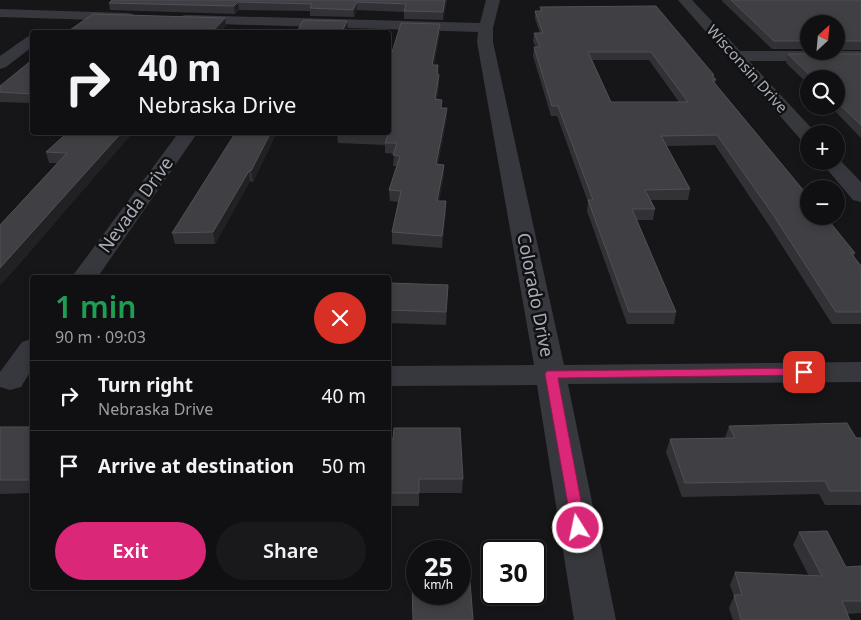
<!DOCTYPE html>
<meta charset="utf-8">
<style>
:root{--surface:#101012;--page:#19191b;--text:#f1f3f6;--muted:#9c9d9f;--line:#303032;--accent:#db2777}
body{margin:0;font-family:"Noto Sans",sans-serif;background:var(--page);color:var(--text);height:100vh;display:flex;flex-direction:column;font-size:19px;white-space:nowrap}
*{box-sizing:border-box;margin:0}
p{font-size:16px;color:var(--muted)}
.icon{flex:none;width:28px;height:28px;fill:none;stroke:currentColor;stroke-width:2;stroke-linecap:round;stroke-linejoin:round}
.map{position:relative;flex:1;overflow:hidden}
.side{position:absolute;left:30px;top:275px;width:361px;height:315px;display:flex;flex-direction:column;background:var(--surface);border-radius:5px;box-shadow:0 2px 8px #0003,0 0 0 1px var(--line)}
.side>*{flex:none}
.banner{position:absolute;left:30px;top:30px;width:361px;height:105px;border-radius:5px;box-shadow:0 2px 8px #0003,0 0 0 1px var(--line);background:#101012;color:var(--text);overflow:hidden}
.needle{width:32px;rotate:26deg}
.buttons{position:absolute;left:800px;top:15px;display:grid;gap:10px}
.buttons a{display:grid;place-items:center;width:45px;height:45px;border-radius:50%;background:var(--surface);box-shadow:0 2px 8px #0003,0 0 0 1px var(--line);font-size:25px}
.speed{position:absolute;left:406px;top:540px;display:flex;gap:10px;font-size:25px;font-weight:700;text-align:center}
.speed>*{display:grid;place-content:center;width:65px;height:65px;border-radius:50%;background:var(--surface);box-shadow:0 2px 8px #0003,0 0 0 1px var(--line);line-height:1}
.speed small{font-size:12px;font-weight:400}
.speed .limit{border:2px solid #111;border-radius:8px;background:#fff;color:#111}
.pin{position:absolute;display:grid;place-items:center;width:42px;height:42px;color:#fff;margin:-21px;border-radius:10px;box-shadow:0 2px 8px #0006}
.me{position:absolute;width:55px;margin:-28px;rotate:350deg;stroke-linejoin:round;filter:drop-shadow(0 0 4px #0008)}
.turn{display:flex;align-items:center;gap:18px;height:105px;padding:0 25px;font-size:22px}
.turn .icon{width:65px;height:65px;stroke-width:2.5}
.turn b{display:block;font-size:35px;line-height:42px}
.round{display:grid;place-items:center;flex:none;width:52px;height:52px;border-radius:26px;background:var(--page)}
.head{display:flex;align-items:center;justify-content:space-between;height:85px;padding:0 25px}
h1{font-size:30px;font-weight:600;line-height:38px;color:#1e9e55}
.cta{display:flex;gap:10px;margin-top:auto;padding:10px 25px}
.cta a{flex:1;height:58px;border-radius:30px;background:var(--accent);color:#fff;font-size:20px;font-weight:600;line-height:58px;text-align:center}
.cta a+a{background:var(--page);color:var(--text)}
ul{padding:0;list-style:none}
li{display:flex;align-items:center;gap:15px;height:70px;padding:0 25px;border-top:1px solid var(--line)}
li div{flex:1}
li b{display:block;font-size:19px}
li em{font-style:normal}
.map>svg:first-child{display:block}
</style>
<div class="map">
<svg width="861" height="620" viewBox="0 0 861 620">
<rect width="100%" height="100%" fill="#161618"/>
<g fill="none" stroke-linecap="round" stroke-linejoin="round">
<path fill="#37383d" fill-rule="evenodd" d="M486,0h14l-7,28v14l71,323 297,-3v20l-293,2 48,236h-42l-37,-235 -148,1v-20l145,-1 -57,-323 1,-10 -292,-9 -5,-1 -2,-3 2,-3 5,-1 294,8z
M678,0h14l48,51h121v10h-112l67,72 -7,1v9l-7,-2z
M0,9l128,4 5,1 2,3 -2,3 -5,1 -128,-4z
M32,35v12l-26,20 -6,2v-13l27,-19z
M179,132h19l-101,146h-26z
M836,156l25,26v20l-8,-2 -33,-39h16z
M32,339v30l-11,18 -11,3 -10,-3v-15l22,-30z"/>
</g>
<path fill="#323236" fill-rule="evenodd" d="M447,0l-4,20 -39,-1v-7l-47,-2 -3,7 -44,-1v-5l-71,-1 -4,4 -125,-4 -1,-7z
M722,0h139v50h-25v-26h-27v25h-37l-50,-48z
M540,7l174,68v3l2,2 -1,3 140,170 -1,3 7,10v58h-29l-62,-97 -55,-82 -49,1 24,43 -2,11h-37l4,9 -2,11h-16l39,92 -2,12h-47l-40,-113 1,-9 -31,-86h-6l-18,-60 1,-9h2l-3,-5 1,-9h6l-5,-14v-8h5zM592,60h57l30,42h-68z
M440,24v9l-6,32h4l1,19 -2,15 5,9 5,10 -9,46 6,11 -5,26h7v12l-4,35 -50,-4v-12l6,-30 -8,-1 -1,-11 8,-24h-4l1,-12 -9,-1v-8l-47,-2 -1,-11z
M788,54h73v84l-31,-32h6v-27h-27v6l-23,-22z
M32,60v43l-32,-1v-16z
M133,132l-119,138 -14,15v-60l57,-62h-8l-3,-11z
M277,132l-24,50 -3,-1 -35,63h-40l-3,-11z
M389,283l59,2 -2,40 -57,-2z
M729,426l132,12v67h-36l-6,-11 -137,3 -16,-45 4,-13 55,-1z
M0,427h32v66l-32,1z
M389,439l74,40 -1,14h-43v13h-30z
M799,532l47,35 15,-1v47l-14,1 3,6h-117l-4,-12 5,-12 -4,-11 5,-13 74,4 -16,-31z"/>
<path fill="#212124" d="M445,0h2l-4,20v-8z
M238,2l1,8 -4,4 -1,-8z
M357,2v8l-3,7 -1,-7z
M225,18l1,8 -6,6h-8z
M347,21l1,9 -1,2h-5z
M440,24v9l-8,41v-9z
M439,75v9l-4,25v-10z
M447,108v10l-11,57v-11z
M122,132h11l-119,138 -14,15v-17z
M271,132h6l-24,50 -2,-11z
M444,165v10l-7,37v-11z
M249,171l1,10 -35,63 -2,-12z
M446,201v12l-4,35v-12z
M448,285v12l-2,28v-13z"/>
<path fill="#3f3f44" stroke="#4f5156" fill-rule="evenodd" d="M112,0h333l-2,12 -39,-1 2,-7 -49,-2 -4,8 -43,-2 2,-4 -74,-2 -4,4 -125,-3z
M731,0h130v41h-25v-17h-27v17h-35z
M656,6l58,69h-2l4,5h-4l97,117v19h16l30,37h-4l10,13v46h-25l-62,-96 -57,-81 -56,1 29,53 -45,1 10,19h-23l44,103h-47l-41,-112h5l-35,-94h-6l-18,-59h6l-6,-14h9l-8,-22h7l-2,-4zM588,52h63l37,50h-77z
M93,14l132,4 -13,14h-145z
M303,20l44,1 -5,11h-45z
M401,23l39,1 -8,41h6l-1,8 2,2 -4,24 7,1 -1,8h6l-11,56 8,1 -7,36h9l-4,35 -50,-4 9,-41 -12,-1 11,-34 -7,-1 4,-12h-12l3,-8 -51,-2 52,-1v-70z
M788,54h73v71l-25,-24v-22h-22z
M32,60v34l-32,-2v-6z
M68,132h54l-122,136v-43l67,-72 -21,-1z
M236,132h35l-20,39h-2l-36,61 -41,1z
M164,275l45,2 -47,1z
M389,283l59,2 -2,27 -57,-2z
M847,423l9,15h5v53h-31l-5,-10 -140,2 -15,-44 65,-1 -6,-12z
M0,427h32v53h-32z
M394,428h66l3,51h-44v14h-30v-54h4z
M827,531l19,36 15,-1v35h-19l8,19h-109l-7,-25h8l-7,-23 87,4 -23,-44z
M460,582h10l3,38h-60l-1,-37h6v11h42z"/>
<path fill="#db2777" stroke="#8e194d" d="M804,368l4,1 2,3 -2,3 -250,3 28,150 -2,5 -6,2 -5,-2 -28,-159 2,-3z"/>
<g text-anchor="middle" stroke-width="5" stroke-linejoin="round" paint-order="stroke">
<g font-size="15" fill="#a8adb8" stroke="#111113">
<text transform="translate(747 69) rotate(48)" y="5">Wisconsin Drive</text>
</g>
<g font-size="18" fill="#a8adb8" stroke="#111113">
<text transform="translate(136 205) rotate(-54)" y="6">Nevada Drive</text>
<text transform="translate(535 295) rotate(79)" y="6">Colorado Drive</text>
</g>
</g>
</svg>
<div class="buttons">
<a><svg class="needle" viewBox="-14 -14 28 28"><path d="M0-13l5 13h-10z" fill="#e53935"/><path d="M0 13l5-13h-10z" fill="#9c9d9f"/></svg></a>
<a><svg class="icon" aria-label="search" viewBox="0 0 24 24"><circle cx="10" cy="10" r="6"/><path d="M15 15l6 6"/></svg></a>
<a>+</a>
<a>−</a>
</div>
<div class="speed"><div>25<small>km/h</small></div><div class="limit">30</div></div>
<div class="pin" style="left:804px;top:372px;background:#d93025"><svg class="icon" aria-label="arrive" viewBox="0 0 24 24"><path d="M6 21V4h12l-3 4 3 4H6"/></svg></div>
<svg class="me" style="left:578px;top:528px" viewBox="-20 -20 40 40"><circle r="17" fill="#db2777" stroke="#fff" stroke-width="3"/><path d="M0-11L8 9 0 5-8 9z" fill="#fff"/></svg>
<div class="banner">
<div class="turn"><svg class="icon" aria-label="right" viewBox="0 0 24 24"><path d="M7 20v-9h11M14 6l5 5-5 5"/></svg><div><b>40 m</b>Nebraska Drive</div></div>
</div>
<section class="side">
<div class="head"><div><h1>1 min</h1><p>90 m · 09:03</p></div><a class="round" style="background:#d93025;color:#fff"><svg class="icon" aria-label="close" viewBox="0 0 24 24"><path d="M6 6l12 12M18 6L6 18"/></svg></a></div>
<ul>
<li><svg class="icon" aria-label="right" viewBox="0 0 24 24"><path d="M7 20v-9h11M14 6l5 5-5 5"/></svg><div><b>Turn right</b><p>Nebraska Drive</p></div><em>40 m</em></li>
<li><svg class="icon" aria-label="arrive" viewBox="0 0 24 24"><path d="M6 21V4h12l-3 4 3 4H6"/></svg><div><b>Arrive at destination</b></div><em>50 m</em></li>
</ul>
<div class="cta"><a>Exit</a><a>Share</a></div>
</section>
</div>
